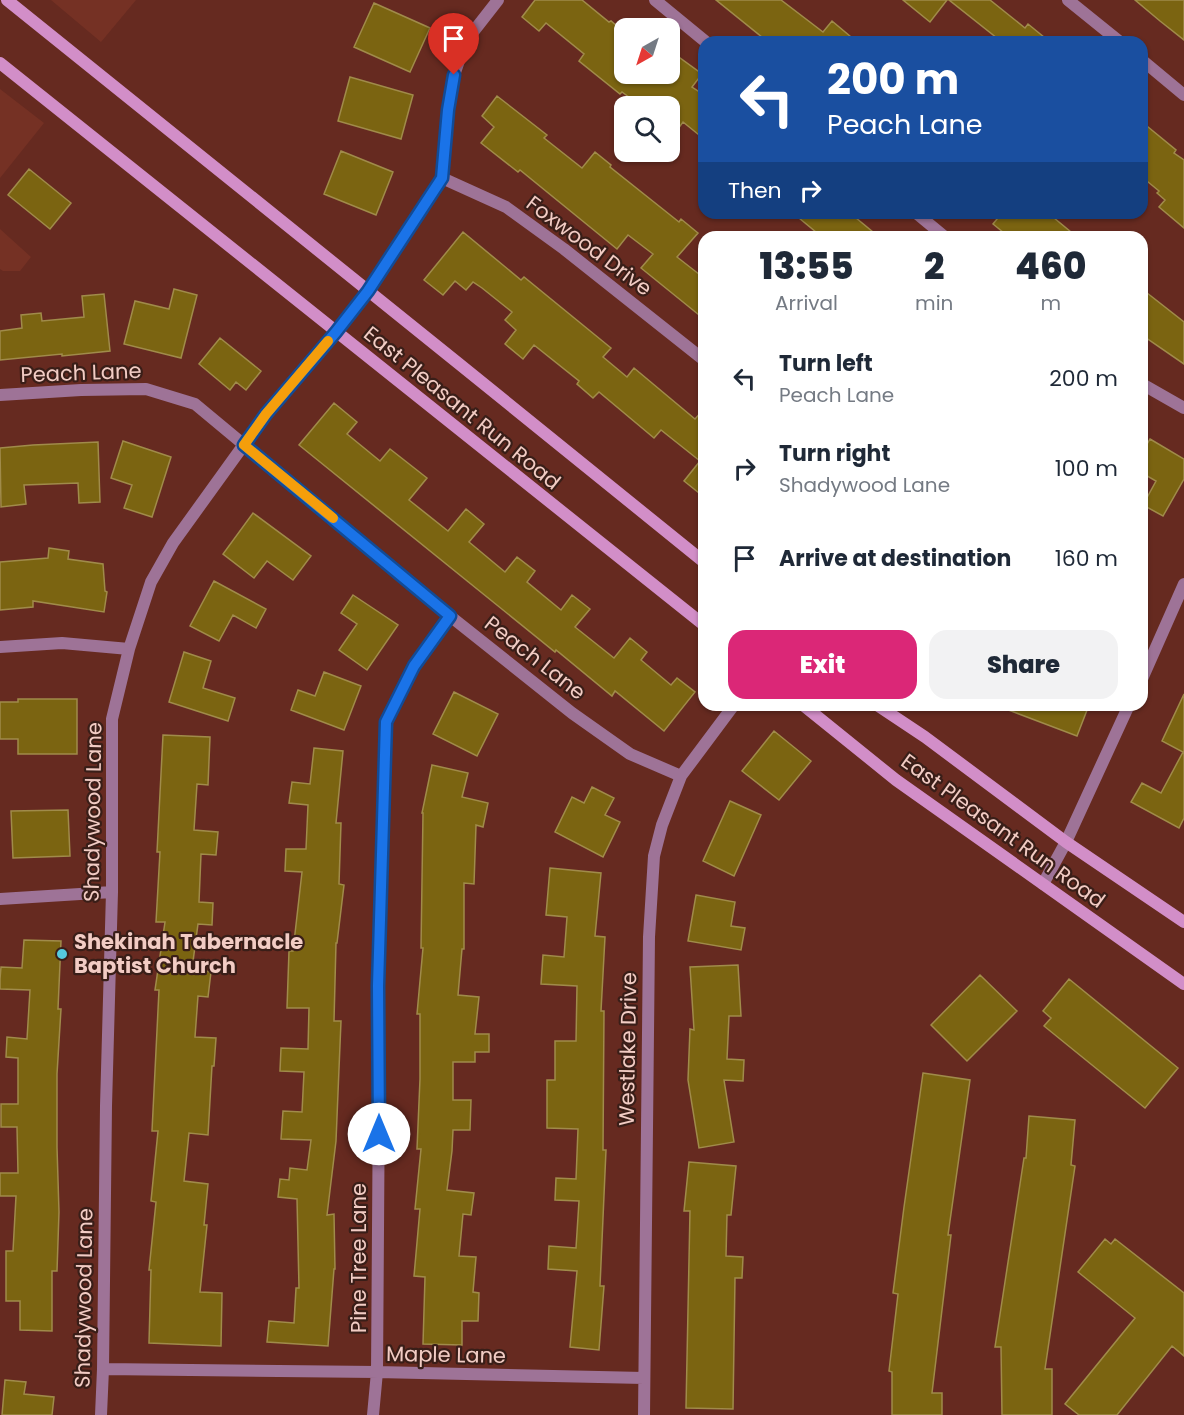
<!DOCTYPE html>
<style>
:root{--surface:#fff;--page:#f2f2f3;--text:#1f2937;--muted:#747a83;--accent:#db2777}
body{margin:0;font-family:Poppins,sans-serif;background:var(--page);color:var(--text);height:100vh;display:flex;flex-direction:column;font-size:22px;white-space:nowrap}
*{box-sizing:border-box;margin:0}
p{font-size:20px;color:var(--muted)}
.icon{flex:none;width:33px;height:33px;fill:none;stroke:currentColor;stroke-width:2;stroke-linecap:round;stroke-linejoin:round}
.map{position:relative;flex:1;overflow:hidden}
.drawer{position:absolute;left:698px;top:231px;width:450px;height:480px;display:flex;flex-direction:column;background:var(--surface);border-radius:18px;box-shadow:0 2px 4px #0004}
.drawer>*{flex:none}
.hud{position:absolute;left:698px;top:36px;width:450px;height:183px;border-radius:18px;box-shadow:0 2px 4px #0004;background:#1a4fa0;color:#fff;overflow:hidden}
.needle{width:39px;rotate:219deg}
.fabs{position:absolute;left:614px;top:18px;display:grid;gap:12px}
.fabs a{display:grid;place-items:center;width:66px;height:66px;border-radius:12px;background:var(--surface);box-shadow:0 2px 4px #0004;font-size:30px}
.pin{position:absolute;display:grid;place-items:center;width:51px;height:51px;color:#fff;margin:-62px -26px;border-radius:50% 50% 50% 0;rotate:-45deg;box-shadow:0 0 6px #0007}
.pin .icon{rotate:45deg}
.me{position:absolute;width:66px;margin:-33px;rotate:0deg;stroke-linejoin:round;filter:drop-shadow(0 0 4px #0008)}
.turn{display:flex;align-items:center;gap:21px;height:126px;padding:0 30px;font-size:27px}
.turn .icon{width:78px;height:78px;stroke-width:2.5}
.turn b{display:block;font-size:42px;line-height:51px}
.then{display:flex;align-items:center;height:57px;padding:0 30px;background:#0003;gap:12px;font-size:22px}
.eta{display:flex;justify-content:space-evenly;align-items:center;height:102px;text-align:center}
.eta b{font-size:36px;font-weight:800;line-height:42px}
.primary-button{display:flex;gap:12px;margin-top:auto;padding:12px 30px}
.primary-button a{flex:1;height:69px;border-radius:18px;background:var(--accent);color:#fff;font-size:24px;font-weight:800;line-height:69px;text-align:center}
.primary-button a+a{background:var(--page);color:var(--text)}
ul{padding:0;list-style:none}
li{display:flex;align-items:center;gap:18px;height:90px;padding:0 30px}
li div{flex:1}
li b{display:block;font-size:22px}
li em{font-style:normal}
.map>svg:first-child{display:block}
</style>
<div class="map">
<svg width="1184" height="1415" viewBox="0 0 1184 1415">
<rect width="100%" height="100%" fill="#662a20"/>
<path fill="#753124" d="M51,0h85l-35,42z
M0,89l44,34 -44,55z
M0,229l31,28 -11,14h-17l-3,-2z"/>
<path fill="#7b6411" stroke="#a08b4a" stroke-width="1.5" d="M535,0h47l27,22 2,-1 13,11v42h45v-24l33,24 -10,13 12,8v44l-21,-17 -14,19v-35h-28l-19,-14 -2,2 -41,-33 5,-7 -38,-31 -7,8 -17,-14z
M716,0h65l42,32 9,-11 25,21h-89z
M903,0h44l-17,22z
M949,0h41l35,28 3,-4 22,18h-48z
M1135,0h49v40l-24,-19z
M374,3l56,25 -20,44 -56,-25z
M350,77l63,18 -12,44 -63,-18z
M497,96l50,39 -3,3 38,30 13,-16 16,13 -1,2 69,55 2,-3 17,14 -21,24 27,21v41l-63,-51 12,-14 -25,-19 -11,14 -97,-79 -2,2 -37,-29 13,-16 -12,-11z
M1142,122l34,28 -2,3 10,7v68l-25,-21 6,-7 -8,-7 2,-2 -17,-14z
M341,151l52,21 -17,43 -52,-21z
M29,169l42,34 -21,26 -42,-34z
M793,213h57l29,24h-57z
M1002,213h46l29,24h-68l-16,-13z
M463,232l58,48 3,-3 87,71 -8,9 24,20 7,-9 61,51 9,-10v88l-20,-16 16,-20 -39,-31 -7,8 -55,-46 -6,6 -16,-14 2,-3 -45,-36 -11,14 -18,-15 11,-14 -11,-10 7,-8 -30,-24 -9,-6 -7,8 -11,-9 -12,14 -19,-15z
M174,289l23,6 -16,63 -57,-14 11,-43 34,8z
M1142,289l42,33v42l-42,-29z
M104,294l6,57 -48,5v-2l-62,6v-29l22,-3 -1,-13 20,-2 1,8 42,-4 -2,-21z
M220,338l41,33 -15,19 -10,-8 -6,8 -31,-26z
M334,403l23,19 -10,12 33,27 10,-12 37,29 -18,22 39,31 18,-22 18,15 -15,18 36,30 12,-15 18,14 -8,11 34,28 11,-15 18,14 -15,18 39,31 16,-20 17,14 -6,8 30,25 6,-7 18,14 -31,39 -49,-40 -3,5 -56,-46 -1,2 -256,-207z
M1150,439l34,20v20l-21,37 -20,-11 13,-24 -14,-8v-20z
M123,441l48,16 -19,60 -28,-9 8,-23 -21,-7z
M98,442l2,60 -21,1 -1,-20 -54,2 2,19 -25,3 -1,-59 33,-3z
M253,513l58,43 -18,24 -26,-19 -13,17 -31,-24z
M49,548l20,3 -1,8 35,5 2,27 2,1 -3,20 -71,-11v6l-33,3v-48l48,-4z
M214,581l52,28 -10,19 -23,-13 -14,26 -29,-15z
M353,595l45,30 -31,45 -28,-20 18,-26 -16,-11z
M184,652l27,9 -8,27 32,10 -7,23 -59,-19z
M324,672l37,14 -17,44 -53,-20 7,-20 17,6z
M454,692l44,22 -21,42 -44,-22z
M1184,694v124l-5,10 -48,-26 11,-19 19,10 22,-41 -21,-11z
M18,699h59v55h-59v-15h-18v-37h18z
M998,705h91l-12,31 -79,-30z
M774,731l37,30 -32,39 -37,-29z
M163,735l47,2 -2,48 -11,-1 -3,46 24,2 -2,23 -15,-1 -2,48 14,1 -1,22 -14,-1 -6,45 19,3 -3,25 -10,-1 -3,41 21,1 -2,28h-2l-4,69 -19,-2 -5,48 24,3 -4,41h3l-7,67 22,1 -1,53 -72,-3 2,-73h-2l7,-68 -5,-1 7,-70h-6l7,-141h-4l10,-68h-9l4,-70h-3z
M314,748l29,3 -7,72h5l-2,61 5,1 -7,58h-1l-2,78h7l-5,120 -9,74 7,-1 1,55h-1l-6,77 -61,-4 2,-21 25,2 2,-35h3l-2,-89 -19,-2 2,-18 9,1 1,-12 17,2 4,-30 -30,-1 2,-28 19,1 2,-40 -24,-1 1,-23 27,1 1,-41h-22l2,-57h4l9,-79 -17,-1 1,-22h20l2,-44 -19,-2 3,-21 18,2z
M432,765l36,8 -6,24 26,6 -5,24 -7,-2 -2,59 -10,-1v66h-2l-4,46 21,2 -4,37h14v18h-14v10h-22v38h18l-1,30h-17l-1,21 -5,39 27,3 -3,22 -8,-1 -4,42 17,1 -3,35 6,1 -1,28h-16v24l-39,-1 2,-67 -11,-1 6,-67h-5l6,-60h-4l3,-70v-65h-3l6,-66h-2l2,-135h-1z
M592,787l22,11 -9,17 15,7 -17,35 -48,-25 17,-35 12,6z
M730,801l31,14 -27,61 -31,-15z
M68,810l2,46 -57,2 -2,-47z
M550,868l51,5 -6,63 10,1 -4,74h3l-1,139h3l-6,136h4l-5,64 -29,-3 7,-76 -29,-2 1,-23 27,2 3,-47 -24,-1 1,-22 20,1 2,-50 -31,-1v-48h8v-39h21l1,-55 -36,-2 2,-29 21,2 3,-40 -21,-2z
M696,895l39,7 -4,24 14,2 -4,22 -53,-9z
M24,940l37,1 -3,68h3l-4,65v73l2,65 -2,59h-5v60l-32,-1v-29h-14v-50h7l3,-55h-16v-23h18l-1,-46h-16v-23h17v-46l-12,-1 1,-20 20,2 3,-49 -30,-1v-10l1,-12 21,1z
M738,965l3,51h-12l-2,43 17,1 -1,21 -19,-1 10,62 -35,6 -11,-68 2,-51 4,1 -4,-63z
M980,975l37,36 -50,50 -36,-36z
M1069,979l109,89 -33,40 -101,-82 7,-8 -8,-7z
M923,1073l47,7 -22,155h3l-19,158h10v22h-50v-43l-3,-1 9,-77 -5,-1 11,-86z
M1029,1116l46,4 -4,45 4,1 -30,203h7v46h-50l-1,-68h-6l29,-189h2z
M689,1162l47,4 -5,49h-4l-1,41 17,1 -1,21h-7l-2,131 -47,-1 4,-197h-6z
M1105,1239l6,5 4,-5 69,54v63l-12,-10 -55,69h-38l-14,-11 70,-86 -57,-46z
M5,1380l21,2 -2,12 30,3 -2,18h-50z"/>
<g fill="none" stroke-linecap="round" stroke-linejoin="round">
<path stroke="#9e7397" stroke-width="12" d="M655,0l51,42
M1068,0l52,42
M1142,60l42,35
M442,178l64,29 58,42 140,111
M916,213l29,24
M1142,384l42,24
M0,395l81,-5 65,-1 49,15 255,212 122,97 58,41 51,22
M0,647l62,-4 67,6
M1142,679l42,-95
M1043,884l23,-42 63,-137
M0,899l112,-7
M103,1369l274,3 267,6
M101,1415l2,-46 3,-263 6,-214v-173l17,-70 22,-67 22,-39 93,-129 70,-82 32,-41 74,-113 6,-68 6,-35 12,-34 32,-41
M373,1415l4,-43 2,-285 -1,-101 8,-264 28,-56 36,-50
M644,1415l5,-478 5,-81 8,-31 19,-49 53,-71"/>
<path stroke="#d28ec8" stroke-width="12" d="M7,0l451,363 246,199
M0,63l704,562
M803,705l93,75 288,204
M877,705l48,32 141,105 118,80"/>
</g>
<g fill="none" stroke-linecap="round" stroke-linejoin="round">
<defs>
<path id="route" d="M379,1134l-1,-148 8,-264 28,-56 36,-50 -206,-171 22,-31 70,-82 32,-41 74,-113 6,-68 6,-35"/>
</defs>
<use href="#route" stroke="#114b97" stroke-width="15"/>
<use href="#route" stroke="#1a73e8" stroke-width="10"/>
<path stroke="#f59e0b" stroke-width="10" d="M328,341l-62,73 -22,31 89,73"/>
</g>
<circle fill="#55cadf" stroke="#391e18" stroke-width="2" cx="62" cy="954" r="6"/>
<g text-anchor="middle" stroke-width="4.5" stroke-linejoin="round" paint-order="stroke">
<g font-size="21" fill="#f2ccc4" stroke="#391e18">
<text transform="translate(589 246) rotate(37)" y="7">Foxwood Drive</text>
<text transform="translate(81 373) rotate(-2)" y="7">Peach Lane</text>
<text transform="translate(462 408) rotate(39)" y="7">East Pleasant Run Road</text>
<text transform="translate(535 658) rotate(38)" y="7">Peach Lane</text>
<text transform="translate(93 812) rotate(-89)" y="7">Shadywood Lane</text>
<text transform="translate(1003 831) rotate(36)" y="7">East Pleasant Run Road</text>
<text transform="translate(628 1049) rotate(-89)" y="7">Westlake Drive</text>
<text transform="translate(359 1258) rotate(-90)" y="7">Pine Tree Lane</text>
<text transform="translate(84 1298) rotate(-89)" y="7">Shadywood Lane</text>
<text transform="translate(446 1355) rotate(1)" y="7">Maple Lane</text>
</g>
<g font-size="21" font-weight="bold" fill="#f2ccc4" stroke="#391e18" text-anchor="start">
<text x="74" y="949">Shekinah Tabernacle<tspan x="74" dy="24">Baptist Church</tspan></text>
</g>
</g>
</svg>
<div class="fabs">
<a><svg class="needle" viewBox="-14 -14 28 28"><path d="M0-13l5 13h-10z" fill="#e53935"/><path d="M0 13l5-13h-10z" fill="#747a83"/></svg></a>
<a><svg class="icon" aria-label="search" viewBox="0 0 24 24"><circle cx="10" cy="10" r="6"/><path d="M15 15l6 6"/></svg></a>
</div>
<div class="pin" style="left:454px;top:75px;background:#d93025"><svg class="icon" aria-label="arrive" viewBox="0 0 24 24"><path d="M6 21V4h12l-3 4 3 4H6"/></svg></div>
<svg class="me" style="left:379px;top:1134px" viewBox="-20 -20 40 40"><circle r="19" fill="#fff"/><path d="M0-13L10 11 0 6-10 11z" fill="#1a73e8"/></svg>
<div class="hud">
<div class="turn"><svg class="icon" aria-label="left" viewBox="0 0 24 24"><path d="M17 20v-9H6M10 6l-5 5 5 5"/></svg><div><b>200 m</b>Peach Lane</div></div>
<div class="then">Then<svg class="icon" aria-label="right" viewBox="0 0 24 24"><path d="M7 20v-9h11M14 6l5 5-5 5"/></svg></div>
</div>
<section class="drawer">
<div class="eta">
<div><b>13:55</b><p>Arrival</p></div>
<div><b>2</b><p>min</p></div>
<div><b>460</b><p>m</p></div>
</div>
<ul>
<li><svg class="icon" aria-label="left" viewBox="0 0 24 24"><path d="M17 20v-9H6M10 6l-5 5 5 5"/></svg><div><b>Turn left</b><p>Peach Lane</p></div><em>200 m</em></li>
<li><svg class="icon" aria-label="right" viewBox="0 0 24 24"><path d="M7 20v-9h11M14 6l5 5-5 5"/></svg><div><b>Turn right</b><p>Shadywood Lane</p></div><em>100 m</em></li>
<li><svg class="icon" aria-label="arrive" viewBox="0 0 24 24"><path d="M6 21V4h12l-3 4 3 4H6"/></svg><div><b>Arrive at destination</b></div><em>160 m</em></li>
</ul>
<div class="primary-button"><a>Exit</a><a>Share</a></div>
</section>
</div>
